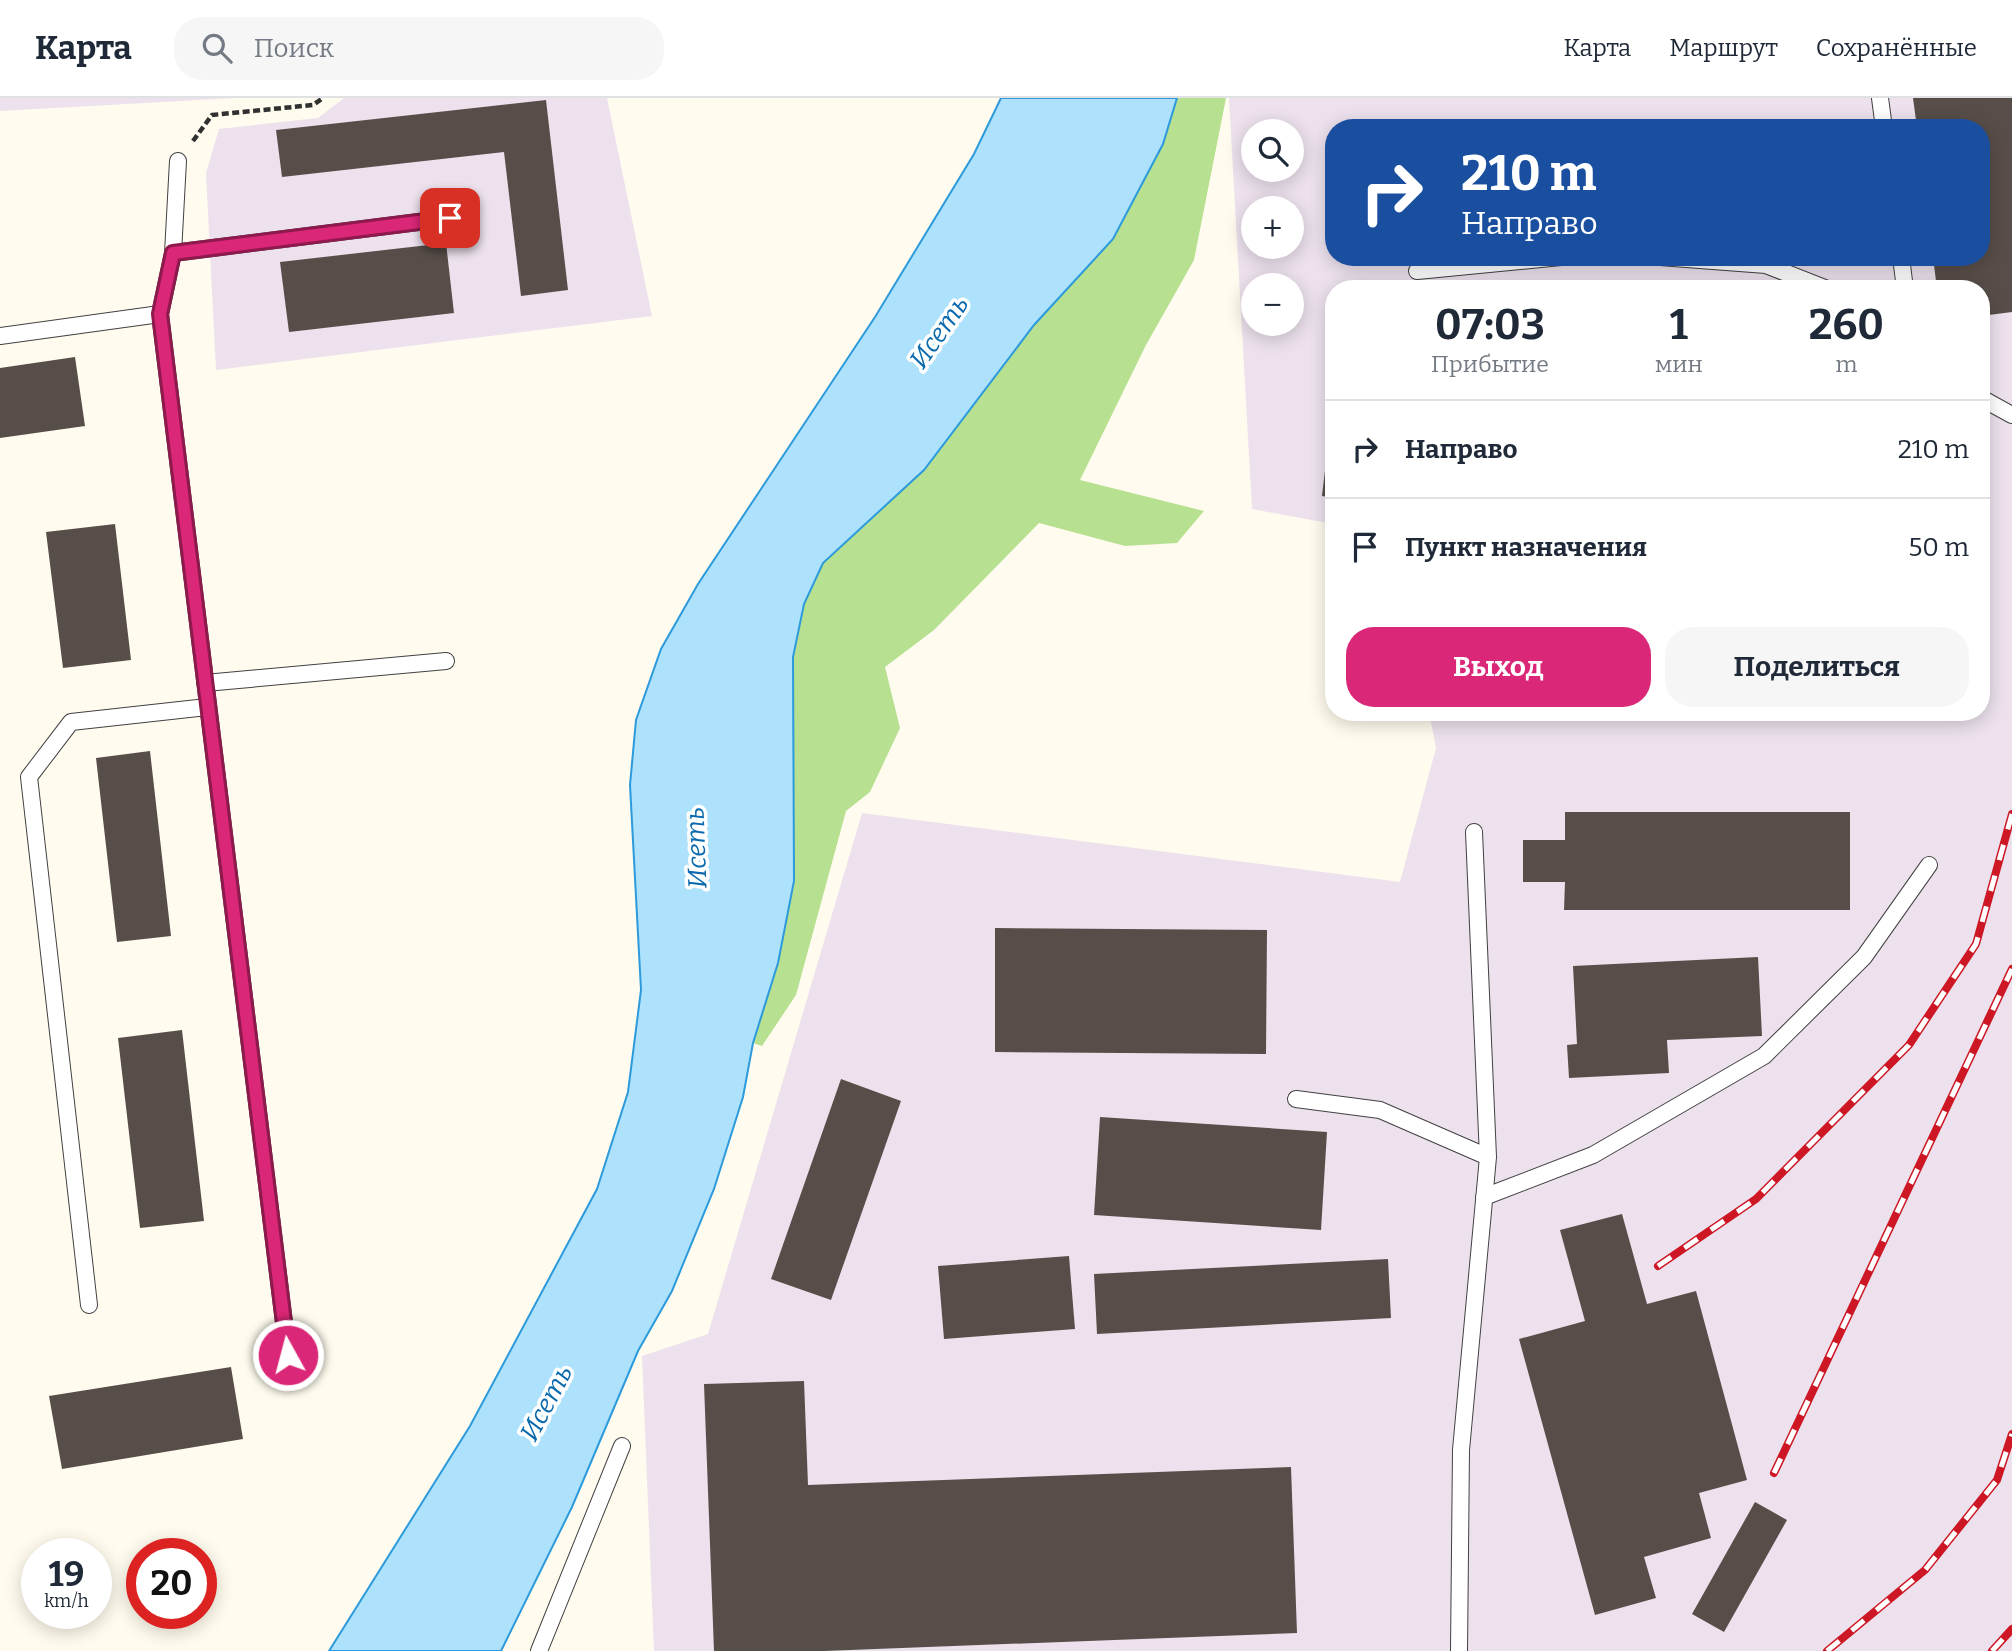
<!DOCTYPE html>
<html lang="ru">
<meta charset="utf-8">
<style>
:root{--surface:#fff;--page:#f6f6f7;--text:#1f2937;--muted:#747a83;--line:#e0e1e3;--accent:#db2777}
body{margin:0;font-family:Bitter,serif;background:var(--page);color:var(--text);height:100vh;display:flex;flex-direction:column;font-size:26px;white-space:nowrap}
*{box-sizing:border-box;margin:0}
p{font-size:23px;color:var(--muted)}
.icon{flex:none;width:38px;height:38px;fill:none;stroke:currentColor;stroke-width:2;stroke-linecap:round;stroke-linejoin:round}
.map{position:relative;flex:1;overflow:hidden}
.sheet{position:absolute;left:1325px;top:182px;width:665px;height:441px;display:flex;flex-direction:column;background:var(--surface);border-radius:28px;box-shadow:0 4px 18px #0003}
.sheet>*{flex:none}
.guide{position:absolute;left:1325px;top:21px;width:665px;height:147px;border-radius:28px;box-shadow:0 4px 18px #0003;background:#1a4fa0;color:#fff;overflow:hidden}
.buttons{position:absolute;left:1241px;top:21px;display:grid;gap:14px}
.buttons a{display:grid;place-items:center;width:63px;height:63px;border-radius:50%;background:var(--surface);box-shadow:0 4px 18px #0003;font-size:35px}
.speed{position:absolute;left:21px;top:1440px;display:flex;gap:14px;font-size:35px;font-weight:700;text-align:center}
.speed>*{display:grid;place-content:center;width:91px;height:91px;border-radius:50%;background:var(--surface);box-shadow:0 4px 18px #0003;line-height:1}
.speed small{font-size:18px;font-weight:400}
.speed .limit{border:10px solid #d22;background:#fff;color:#111}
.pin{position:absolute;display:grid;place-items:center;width:60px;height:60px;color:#fff;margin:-30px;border-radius:14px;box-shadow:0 4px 10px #0006}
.me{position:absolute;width:77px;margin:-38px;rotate:353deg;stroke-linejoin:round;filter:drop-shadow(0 0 5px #0008)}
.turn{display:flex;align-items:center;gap:24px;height:147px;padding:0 21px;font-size:32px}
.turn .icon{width:91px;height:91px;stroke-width:2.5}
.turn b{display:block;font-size:49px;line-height:60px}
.eta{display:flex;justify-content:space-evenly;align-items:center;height:119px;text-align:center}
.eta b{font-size:42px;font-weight:700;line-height:49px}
.action{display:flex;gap:14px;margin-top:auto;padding:14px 21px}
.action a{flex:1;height:80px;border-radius:28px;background:var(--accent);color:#fff;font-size:28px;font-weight:700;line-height:80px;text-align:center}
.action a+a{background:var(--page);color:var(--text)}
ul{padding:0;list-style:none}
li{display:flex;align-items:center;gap:21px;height:98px;padding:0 21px;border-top:2px solid var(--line)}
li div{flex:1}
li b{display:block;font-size:26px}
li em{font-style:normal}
header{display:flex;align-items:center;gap:42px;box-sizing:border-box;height:98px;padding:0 35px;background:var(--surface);border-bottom:2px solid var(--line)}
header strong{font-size:33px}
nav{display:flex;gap:38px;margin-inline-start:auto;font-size:24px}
.search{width:490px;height:63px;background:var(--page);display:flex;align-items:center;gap:18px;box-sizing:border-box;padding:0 24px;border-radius:28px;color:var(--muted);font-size:26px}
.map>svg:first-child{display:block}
</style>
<header>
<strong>Карта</strong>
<div class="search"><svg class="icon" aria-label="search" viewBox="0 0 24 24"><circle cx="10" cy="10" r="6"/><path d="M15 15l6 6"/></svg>Поиск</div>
<nav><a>Карта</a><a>Маршрут</a><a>Сохранённые</a></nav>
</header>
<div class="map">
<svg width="2012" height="1553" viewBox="0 0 2012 1553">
<rect width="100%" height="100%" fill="#fffbee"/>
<path fill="#ece1ed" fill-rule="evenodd" d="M0,0h234l-234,13z
M344,0h263l45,218 -436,54 -10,-197 13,-44 99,-11z
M1229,0h783v1553h-1358l-12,-295 66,-22 154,-521 538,69 36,-134 -7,-36h552v-423h-647l-1,235 -81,-15zM1334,30h647v129h-647zM1253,33h39v39h-39zM1253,110h39v39h-39zM1253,187h39v39h-39z"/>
<path fill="#b7e091" d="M1177,0h49l-32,162 -48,85 -66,135 124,31 -27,32 -52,3 -86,-23 -105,107 -49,37 15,61 -30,64 -24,19 -50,184 -34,51 -9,-3 25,-80 16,-82 -1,-224 11,-53 19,-41 37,-34 174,-204 79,-86 50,-95z"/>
<path fill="#ade1fc" stroke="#2c9adb" stroke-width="2" d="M1001,0h176l-14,46 -50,95 -79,86 -110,145 -101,93 -19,41 -11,53 1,224 -16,82 -25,80 -10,54 -29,92 -42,102 -34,60 -66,156 -71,144h-172l141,-225 127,-237 31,-97 13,-102 -11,-205 6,-65 25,-71 37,-65 177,-267 99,-163z"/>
<path fill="#584e49" d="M1913,0h99v214l-31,4v-27h-44l-4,-32h48v-129h-64z
M546,2l22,190 -47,6 -17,-144 -222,25 -6,-47z
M446,145l8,70 -165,19 -9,-70z
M75,259l10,69 -85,12v-70z
M1332,313h2v87l-12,-2z
M115,426l16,136 -68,8 -17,-136z
M150,653l21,185 -54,6 -21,-184z
M1565,714h285v98h-286l1,-28h-42v-42h42z
M995,830l272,2 -1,124 -271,-2z
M1758,859l4,79 -95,4 2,33 -100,5 -2,-33 10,-1 -4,-78z
M182,932l22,191 -64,7 -22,-190z
M841,981l60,22 -70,199 -60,-21z
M1100,1019l227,15 -6,98 -227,-15z
M1622,1116l25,90 49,-13 51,189 -48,13 12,45 -67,19 12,41 -61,17 -76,-276 66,-18 -25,-91z
M1069,1158l6,73 -131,10 -6,-73z
M1388,1161l3,59 -294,16 -3,-60z
M231,1269l12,72 -181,30 -13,-73z
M804,1283l4,104 483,-18 6,166 -473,18h-110l-10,-267z
M1755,1404l32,18 -63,112 -32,-18z"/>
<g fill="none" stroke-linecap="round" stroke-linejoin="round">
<defs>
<path id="service" d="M1880,0l4,30
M178,63l-5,92 -13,61 128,1041
M173,155l277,-35
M1660,159l106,8 61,24
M1901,159l4,32
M1417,173l144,-14
M0,238l160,-22
M1981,300l31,17
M205,585l241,-22
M1296,1001l84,11 108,47
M1484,1099l109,-42 171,-99 100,-99 65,-92
M89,1207l-60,-528 42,-55 136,-15
M539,1553l83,-205
M1459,1553l2,-201 27,-293 -14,-325"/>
</defs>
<use href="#service" stroke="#414141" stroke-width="18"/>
<path stroke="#303030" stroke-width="4.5" stroke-dasharray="7 3.5" stroke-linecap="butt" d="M193,43l19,-26 101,-10 10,-7"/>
<use href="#service" stroke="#fff" stroke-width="16"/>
<defs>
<path id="rail" d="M1658,1168l98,-67 153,-154 67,-101 36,-130
M1774,1375l238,-504
M1827,1553l98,-81 72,-90 15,-46
M1992,1553l20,-22"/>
</defs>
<use href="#rail" stroke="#cd1725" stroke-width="8"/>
<use href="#rail" stroke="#fff" stroke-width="5" stroke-dasharray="16" stroke-linecap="butt"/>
</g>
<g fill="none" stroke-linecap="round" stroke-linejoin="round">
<defs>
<path id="route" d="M288,1257l-128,-1041 13,-61 277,-35"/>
</defs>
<use href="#route" stroke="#8e194d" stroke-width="18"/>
<use href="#route" stroke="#db2777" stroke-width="12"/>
</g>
<g text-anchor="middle" stroke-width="7" stroke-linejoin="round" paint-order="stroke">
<g font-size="26" font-style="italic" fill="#0a6aad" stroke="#fff">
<text transform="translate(939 234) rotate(-55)" y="9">Исеть</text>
<text transform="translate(696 750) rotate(-92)" y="9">Исеть</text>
<text transform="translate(546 1305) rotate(-62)" y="9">Исеть</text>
</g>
</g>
</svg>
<div class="buttons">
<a><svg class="icon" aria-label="search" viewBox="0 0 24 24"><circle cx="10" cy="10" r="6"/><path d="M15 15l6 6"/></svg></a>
<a>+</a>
<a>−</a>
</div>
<div class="speed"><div>19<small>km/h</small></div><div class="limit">20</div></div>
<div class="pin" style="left:450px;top:120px;background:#d93025"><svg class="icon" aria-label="arrive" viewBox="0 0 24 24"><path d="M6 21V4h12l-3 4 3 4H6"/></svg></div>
<svg class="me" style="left:288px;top:1257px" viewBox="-20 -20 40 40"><circle r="17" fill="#db2777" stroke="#fff" stroke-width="3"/><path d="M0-11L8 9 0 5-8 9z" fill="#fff"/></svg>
<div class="guide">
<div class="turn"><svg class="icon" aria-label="right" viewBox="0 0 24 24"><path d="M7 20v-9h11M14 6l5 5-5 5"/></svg><div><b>210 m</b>Направо</div></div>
</div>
<section class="sheet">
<div class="eta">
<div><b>07:03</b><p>Прибытие</p></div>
<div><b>1</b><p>мин</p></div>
<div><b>260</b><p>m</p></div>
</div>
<ul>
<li><svg class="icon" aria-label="right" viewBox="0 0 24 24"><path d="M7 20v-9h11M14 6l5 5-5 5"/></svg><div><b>Направо</b></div><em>210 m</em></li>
<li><svg class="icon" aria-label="arrive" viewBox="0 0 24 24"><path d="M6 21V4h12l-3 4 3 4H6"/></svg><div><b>Пункт назначения</b></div><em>50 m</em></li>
</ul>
<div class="action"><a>Выход</a><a>Поделиться</a></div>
</section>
</div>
